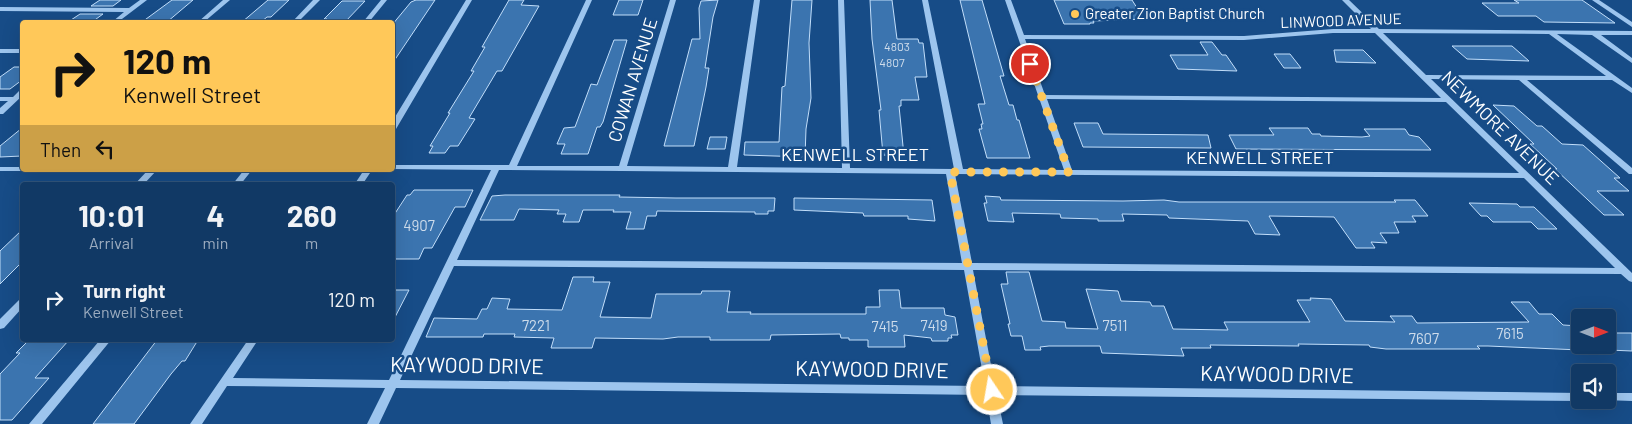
<!DOCTYPE html>
<style>
:root{--surface:#113965;--page:#1e446e;--text:#f1f3f6;--muted:#9cacbf;--line:#305379}
body{margin:0;font-family:Barlow,sans-serif;background:var(--page);color:var(--text);height:100vh;display:flex;flex-direction:column;font-size:19px;white-space:nowrap}
*{box-sizing:border-box;margin:0}
p{font-size:16px;color:var(--muted)}
.icon{flex:none;width:28px;height:28px;fill:none;stroke:currentColor;stroke-width:2;stroke-linecap:round;stroke-linejoin:round}
.map{position:relative;flex:1;overflow:hidden}
.details{position:absolute;left:20px;top:182px;width:375px;height:160px;display:flex;flex-direction:column;background:var(--surface);border-radius:5px;box-shadow:0 5px 20px #0002,0 0 0 1px var(--line)}
.details>*{flex:none}
.top-card{position:absolute;left:20px;top:20px;width:375px;height:152px;border-radius:5px;box-shadow:0 5px 20px #0002,0 0 0 1px var(--line);background:#ffc859;color:#111;overflow:hidden}
.needle{width:32px;rotate:90deg}
.tools{position:absolute;left:1571px;top:309px;display:grid;gap:10px}
.tools a{display:grid;place-items:center;width:45px;height:45px;border-radius:5px;background:var(--surface);box-shadow:0 5px 20px #0002,0 0 0 1px var(--line);font-size:25px}
.pin{position:absolute;display:grid;place-items:center;width:42px;height:42px;color:#fff;margin:-21px;border:2px solid #fff;border-radius:50%;box-shadow:0 1px 5px #0007}
.me{position:absolute;width:55px;margin:-28px;rotate:348deg;stroke-linejoin:round;filter:drop-shadow(0 0 4px #0008)}
.turn{display:flex;align-items:center;gap:18px;height:105px;padding:0 20px;font-size:22px}
.turn .icon{width:65px;height:65px;stroke-width:2.5}
.turn b{display:block;font-size:35px;line-height:42px}
.then{display:flex;align-items:center;height:48px;padding:0 20px;background:#0003;gap:10px;font-size:19px}
.eta{display:flex;justify-content:space-evenly;align-items:center;height:85px;text-align:center}
.eta b{font-size:30px;font-weight:700;line-height:35px}
ul{padding:0;list-style:none}
li{display:flex;align-items:center;gap:15px;height:65px;padding:0 20px}
li div{flex:1}
li b{display:block;font-size:19px}
li em{font-style:normal}
.map>svg:first-child{display:block}
</style>
<div class="map">
<svg width="1632" height="424" viewBox="0 0 1632 424">
<rect width="100%" height="100%" fill="#174c87"/>
<path fill="#3b74af" stroke="#c2defa" d="M100,0h21l-8,6h-22z
M172,0h21l-26,22h-25z
M268,0h21l-18,17h-4l-6,5h-19z
M416,0h19l-43,64v-39l19,-23z
M509,0h15l-3,5 18,1 -37,65h-5l-28,47 6,1 -17,27h-8l-5,7h-16l4,-7h-3l20,-33h-2l26,-42h-3l14,-24h-3z
M619,0h24l-5,15h-25z
M718,0l-5,17 -8,51h4l-3,19 -12,59h-30l28,-107h8l-1,-31 2,-7z
M792,0h20l-3,43 2,55 -5,31 -1,28 -61,-2 1,-13h34l3,-55 3,-1z
M870,0h22l5,39h21l1,4h4l4,34h-12l4,23h-18v6h-2l5,50 -21,-1 -4,-45h2l-9,-71z
M960,0h22l22,76h-4l9,29h4l4,15h2l11,38h-43l-8,-29h3l-1,-5h2l-5,-20h7z
M1054,0h78l12,19 -51,2 1,2h-4v1h-26z
M1514,0h68l33,23 -71,-1 -8,-6h-38l-16,-13h37z
M342,1h23l-20,21h-22l4,-3h-3z
M80,14h23l-11,8h-24z
M614,40h13l-24,82 -3,5h-3l-9,27h-27l4,-10h-8l7,-16 11,-1 16,-43 6,1z
M1200,42h12l10,13h4l11,16 -59,-2 -8,-14h38z
M1452,46h60l17,15 -62,-2z
M1334,50h29l13,13 -40,-1z
M1274,54h16l11,14h-17z
M14,67h8v13l-12,9h-10v-12z
M1493,105l21,1 23,20h5l20,18 21,1 37,33h-6l15,13h-32l27,24h-20l-49,-46h2l-27,-25h4z
M1074,123h24l5,11 105,1 3,13 -128,-1z
M22,128v28l-22,1v-11z
M1269,128h39l4,6h8l1,2 41,1 8,-1 -6,-7h41l4,6 10,2 12,13 -195,-1 -7,-14h45z
M710,137h17l-2,12h-18z
M414,190h59l-8,17h-10l-23,41h-8l-5,11h-27v-41l15,-23h3z
M505,195h115l-1,2 57,1h99l-1,13h-6v3h-13v-2l-98,-1 -1,5h-9l-3,13h-18l5,-17h-18l1,-2h-31l-4,12h-16l3,-8h-9l2,-4 -40,-1 -5,11h-34l12,-24z
M985,196l15,1 1,3 122,1 41,-1 15,2h217l-2,-2h21l13,16h-16l4,6h-22l5,11h-19l7,10 -16,-1 4,6h-19l-22,-31 -65,-1 11,19 -25,-1 -7,-13 -79,-3 -2,-3 -45,-1 2,7h-26v-2l-37,-1 -1,-4 -48,-1 2,9 -26,-1 -4,-18h3z
M794,198l138,2 3,21 -27,-2v-3h-44l-1,-3 -69,-3z
M1469,203l48,1 3,3h14l23,22h-19l-7,-7h-38l-6,-6h-6z
M22,230v32l-22,22v-33z
M1006,272h23l13,49 23,1 1,6 32,1 -12,-40 32,2 3,10 29,1 2,4h12l9,23 55,1 -4,-8h86l-13,-22h14l-1,-2 21,1 14,22 50,1 -5,-6h22l5,7 112,-1 -18,-20h18l10,12h13l11,11 17,1v24l-92,-4h-11l3,3h-94l-16,-2 -1,-2 -71,-1 1,2 -89,-1 1,3h-30l3,8 -82,-3 -2,-7h-51l-9,1 1,3h-16l-3,-14h-11l-3,-12h2l-9,-40h7z
M573,277h21l-1,5h17l-10,35 51,1 5,-24h45l1,-3h28l-3,21h24l-1,2h116v-7h14l-1,-17h20l2,18h43l1,7 10,2 3,18h-7l1,3h-4v3h-16l-1,-3 -27,-3 1,12h-37v-7h-19v-2h-8l-1,-4 -69,1 -1,5h-60v-3h-32l-15,2 -68,-1 -3,10h-41l3,-10 -40,-1 1,-3h-31l-1,3h-57l8,-19 43,1 5,-10h5l5,-11 18,1 -3,10 55,1z
M392,290h17l-17,33z
M1608,333h24v18l-24,-1z
M29,340h40l-34,38h14l-37,42h-12v-46l20,-21h-4z
M157,340h41l-13,21h-3l-11,13 -37,50h-41z"/>
<g fill="none" stroke-linecap="round" stroke-linejoin="round">
<path fill="#9dc5ee" fill-rule="evenodd" d="M140,0h7l-29,22h-6l12,-10 -124,-1v-4l129,1z
M223,0h7l-26,22h-6z
M313,0h7l-22,22h-6z
M381,0h6l-18,22h-6z
M466,0h6l-76,129 -4,2v-9z
M586,0h6l-75,166h102l51,-166h6l-49,166 101,1 26,-167h6l-23,167 105,1 -4,-168h6l6,168 104,1 -32,-169h6l35,169 101,1 -59,-170h6l13,35 220,1 89,-7h38l-29,-29h7l30,29 253,2v4h-31l31,23v5l-40,-28 -35,-1 75,54v5l-20,-13h-85l105,88v6h-3l-110,-94 -88,-1 201,194v9l-3,-1 -8,-7 -648,-4 22,116 585,7v7h4l-4,1 -583,-6 6,29h-12l-5,-29 -590,-7 -17,36h-12l18,-36 -158,-2 -25,38h-12l58,-84h10l-25,38 156,2 102,-210 -99,-1v-4h117zM1333,33h42l66,65 -396,-3 -20,-56 219,1zM1383,33l166,1 57,42 -180,-1zM1047,99l399,3 73,71 -447,-3zM499,170l447,4 16,89 -505,-3zM955,174l569,4 91,90 -643,-5zM454,266l510,4 21,116 -585,-6z
M1592,0h7l33,22v5z
M0,49h22v4h-22z
M19,91h3v5l-19,18h-3v-6l8,-7h-8v-4h13z
M0,167h22v3h3l-3,1h-22z
M148,170h9l-14,15h-9z
M244,170h8l-12,15h-8z
M364,170h8l-10,15h-8z
M22,299v9l-18,20 -4,1v-10l19,-19z
M100,340h11l-69,84h-13z
M1608,393h24v8l-28,-1h4z"/>
</g>
<g fill="none" stroke-linecap="round" stroke-linejoin="round">
<path stroke="#ffc859" stroke-width="9" stroke-dasharray="0 16.2" d="M992,390l-42,-218h119l-39,-108"/>
</g>
<circle fill="#ffc859" stroke="#174c87" stroke-width="2" cx="1075" cy="14" r="5"/>
<g text-anchor="middle" stroke-width="5" stroke-linejoin="round" paint-order="stroke">
<g font-size="12" fill="#cedceb">
<text x="897" y="51">4803</text>
<text x="892" y="67">4807</text>
</g>
<g font-size="15" fill="#fff" stroke="#174c87" text-anchor="start">
<text x="1085" y="19">Greater Zion Baptist Church</text>
</g>
<g font-size="15" fill="#fff" stroke="#174c87">
<text transform="translate(1341 21) rotate(-2)" y="5">LINWOOD AVENUE</text>
</g>
<g font-size="15" fill="#cedceb">
<text x="419" y="231">4907</text>
<text x="536" y="331">7221</text>
<text x="934" y="331">7419</text>
<text x="1115" y="331">7511</text>
<text x="885" y="332">7415</text>
<text x="1510" y="339">7615</text>
<text x="1424" y="344">7607</text>
</g>
<g font-size="18" fill="#fff" stroke="#174c87">
<text transform="translate(633 80) rotate(-73)" y="6">COWAN AVENUE</text>
<text transform="translate(1500 128) rotate(44)" y="6">NEWMORE AVENUE</text>
<text x="855" y="161">KENWELL STREET</text>
<text x="1260" y="164">KENWELL STREET</text>
</g>
<g font-size="21" fill="#fff" stroke="#174c87">
<text transform="translate(467 366) rotate(1)" y="7">KAYWOOD DRIVE</text>
<text transform="translate(872 370) rotate(1)" y="7">KAYWOOD DRIVE</text>
<text transform="translate(1277 375) rotate(1)" y="7">KAYWOOD DRIVE</text>
</g>
</g>
</svg>
<div class="tools">
<a><svg class="needle" viewBox="-14 -14 28 28"><path d="M0-13l5 13h-10z" fill="#e53935"/><path d="M0 13l5-13h-10z" fill="#9cacbf"/></svg></a>
<a><svg class="icon" aria-label="sound" viewBox="0 0 24 24"><path d="M4 9h4l5-4v14l-5-4H4zM17 9q2 3 0 6"/></svg></a>
</div>
<div class="pin" style="left:1030px;top:64px;background:#d93025"><svg class="icon" aria-label="arrive" viewBox="0 0 24 24"><path d="M6 21V4h12l-3 4 3 4H6"/></svg></div>
<svg class="me" style="left:992px;top:390px" viewBox="-20 -20 40 40"><circle r="17" fill="#ffc859" stroke="#fff" stroke-width="3"/><path d="M0-11L8 9 0 5-8 9z" fill="#fff"/></svg>
<div class="top-card">
<div class="turn"><svg class="icon" aria-label="right" viewBox="0 0 24 24"><path d="M7 20v-9h11M14 6l5 5-5 5"/></svg><div><b>120 m</b>Kenwell Street</div></div>
<div class="then">Then<svg class="icon" aria-label="left" viewBox="0 0 24 24"><path d="M17 20v-9H6M10 6l-5 5 5 5"/></svg></div>
</div>
<section class="details">
<div class="eta">
<div><b>10:01</b><p>Arrival</p></div>
<div><b>4</b><p>min</p></div>
<div><b>260</b><p>m</p></div>
</div>
<ul>
<li><svg class="icon" aria-label="right" viewBox="0 0 24 24"><path d="M7 20v-9h11M14 6l5 5-5 5"/></svg><div><b>Turn right</b><p>Kenwell Street</p></div><em>120 m</em></li>
</ul>
</section>
</div>
